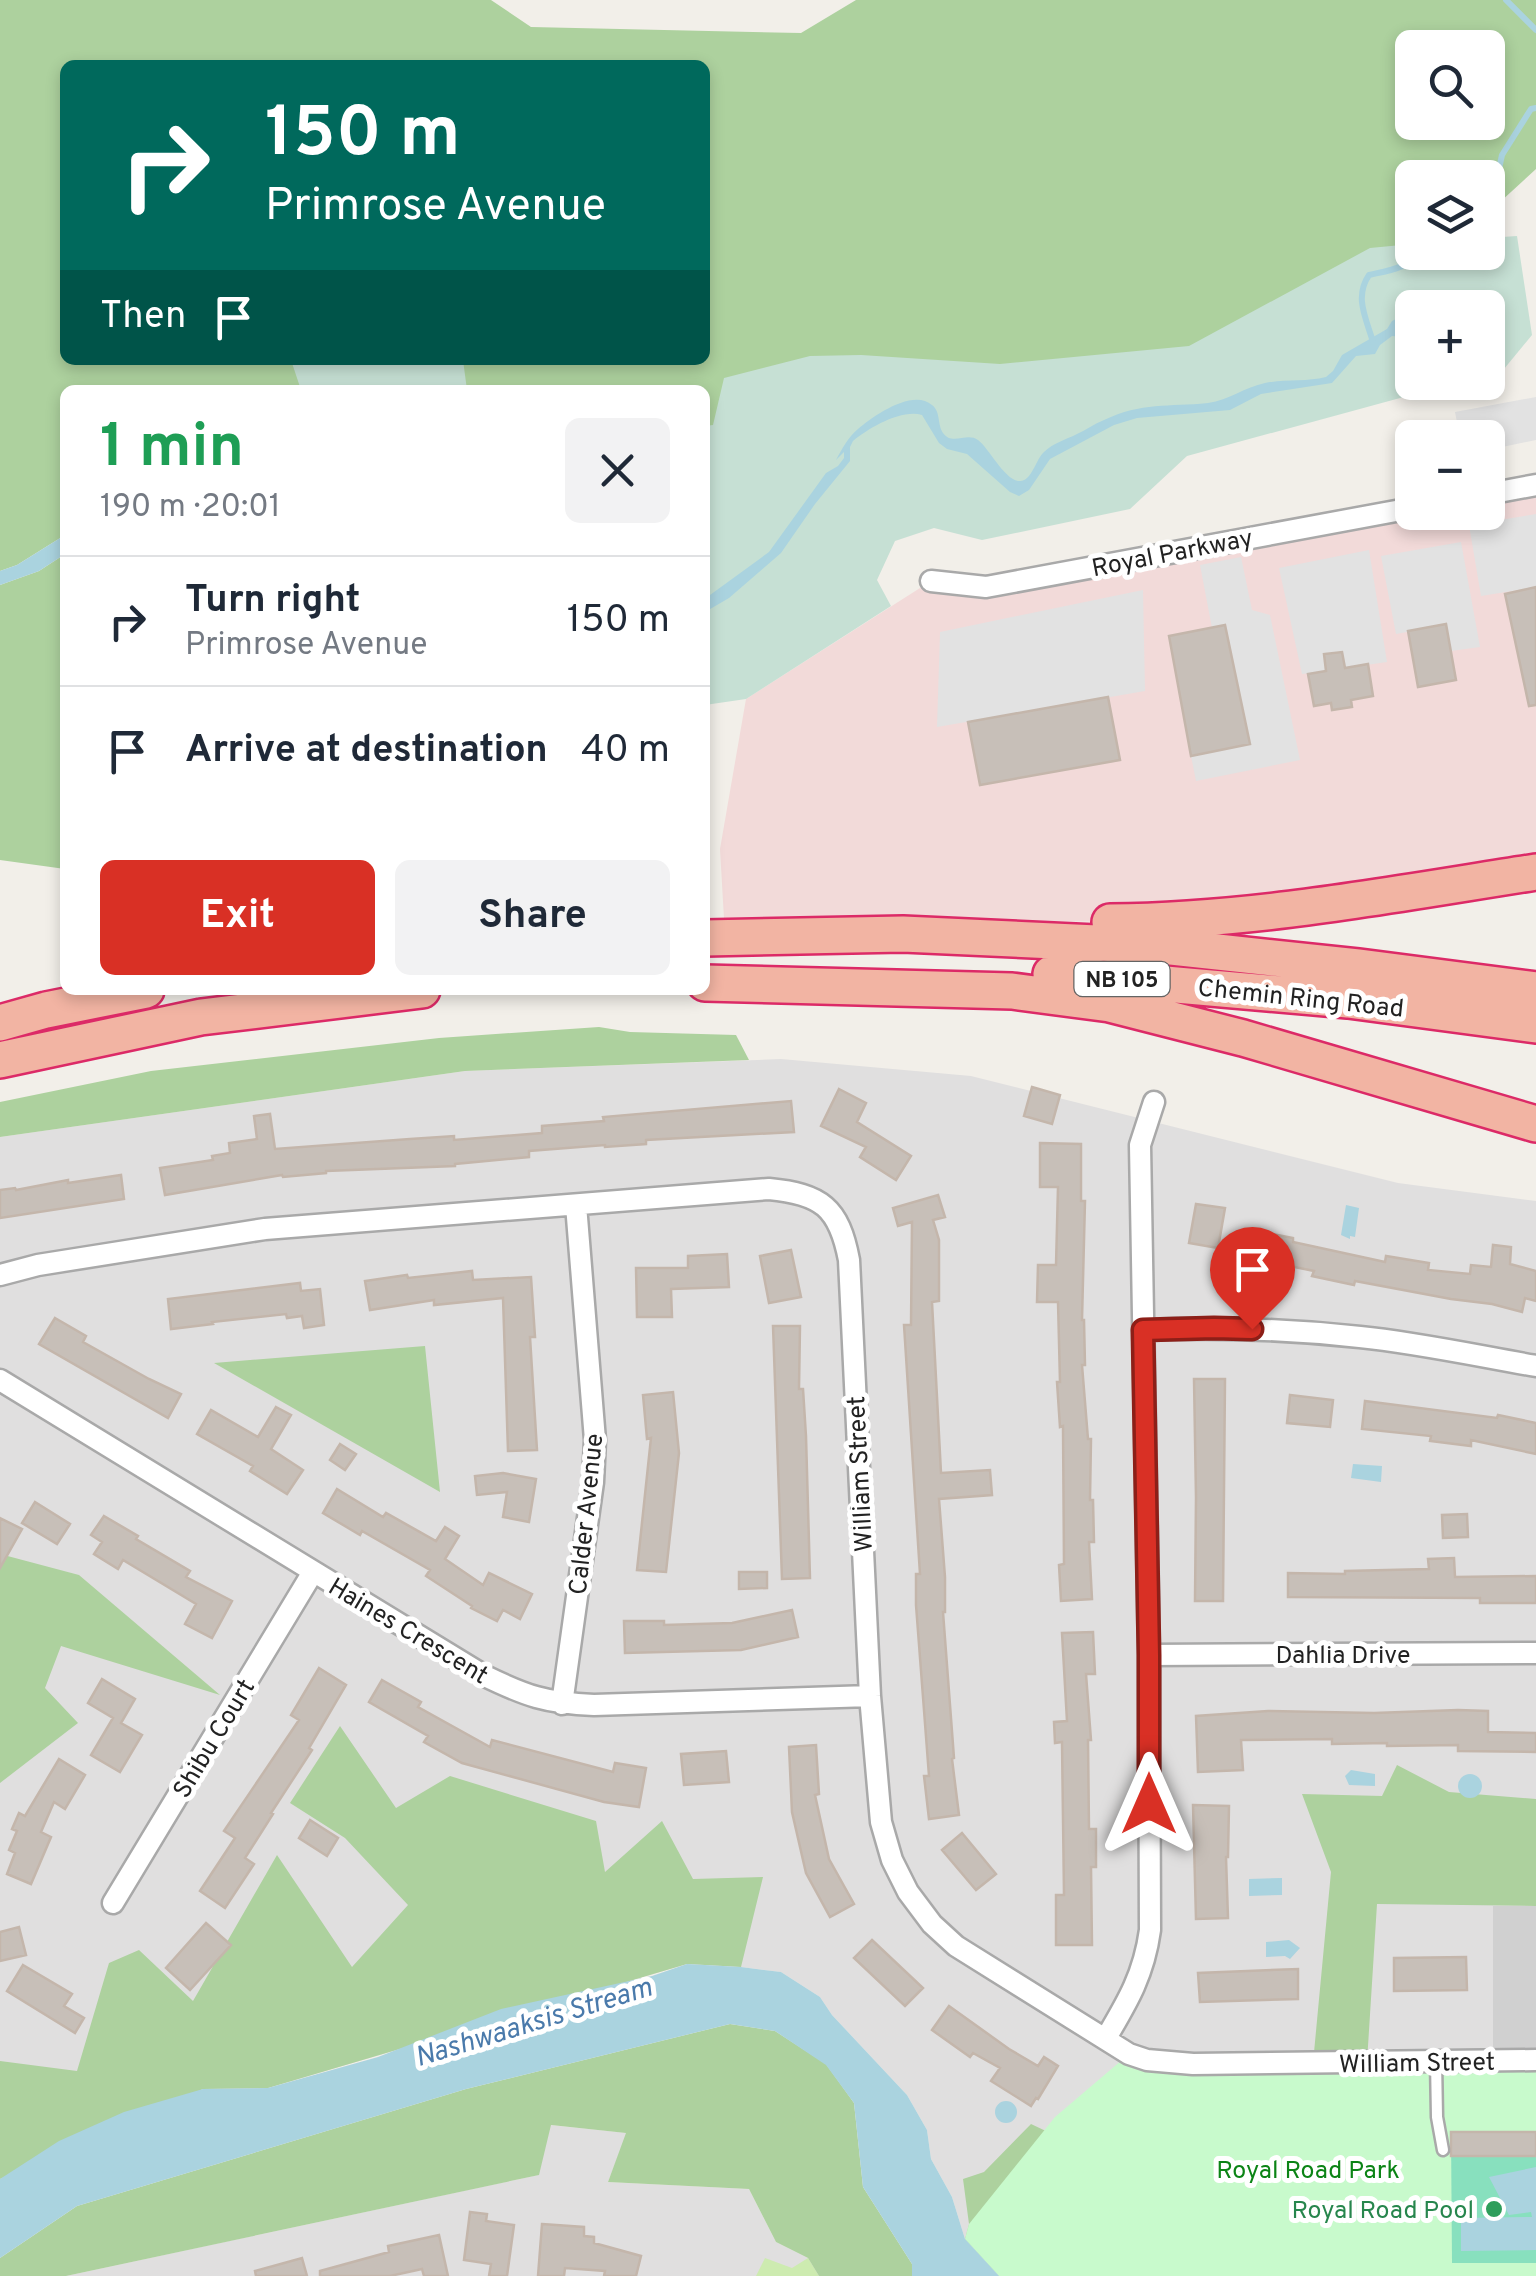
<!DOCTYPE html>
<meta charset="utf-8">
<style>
:root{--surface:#fff;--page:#f2f2f3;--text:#1f2937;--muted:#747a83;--line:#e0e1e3;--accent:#d93025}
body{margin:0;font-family:Overpass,sans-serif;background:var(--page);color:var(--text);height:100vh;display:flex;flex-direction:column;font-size:38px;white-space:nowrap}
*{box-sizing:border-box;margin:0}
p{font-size:32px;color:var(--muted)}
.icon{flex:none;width:55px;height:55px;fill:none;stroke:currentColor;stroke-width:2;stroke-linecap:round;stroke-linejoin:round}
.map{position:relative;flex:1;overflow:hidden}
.panel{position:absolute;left:60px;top:385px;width:650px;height:610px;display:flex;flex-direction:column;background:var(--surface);border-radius:15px;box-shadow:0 5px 15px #0003}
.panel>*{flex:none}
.banner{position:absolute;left:60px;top:60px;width:650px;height:305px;border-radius:15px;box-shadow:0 5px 15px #0003;background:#00695c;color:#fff;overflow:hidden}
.fabs{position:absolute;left:1395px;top:30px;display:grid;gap:20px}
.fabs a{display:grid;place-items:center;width:110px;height:110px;border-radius:15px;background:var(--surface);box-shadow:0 5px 15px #0003;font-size:50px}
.pin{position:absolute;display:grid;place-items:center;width:85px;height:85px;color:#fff;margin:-102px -42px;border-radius:50% 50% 50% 0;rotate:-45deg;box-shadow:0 0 10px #0007}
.pin .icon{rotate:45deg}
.me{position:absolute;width:110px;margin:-55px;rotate:0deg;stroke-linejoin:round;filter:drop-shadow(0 0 8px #0008)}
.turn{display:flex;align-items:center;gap:35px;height:210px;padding:0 40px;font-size:45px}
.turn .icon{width:130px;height:130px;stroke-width:2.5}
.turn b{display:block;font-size:70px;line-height:85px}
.then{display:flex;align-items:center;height:95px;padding:0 40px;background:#0003;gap:20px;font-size:38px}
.round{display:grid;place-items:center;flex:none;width:105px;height:105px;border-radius:15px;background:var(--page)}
.overview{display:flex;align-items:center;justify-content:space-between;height:170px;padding:0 40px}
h1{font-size:60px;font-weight:700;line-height:75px;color:#1e9e55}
.action{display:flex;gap:20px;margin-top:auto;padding:20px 40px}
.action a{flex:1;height:115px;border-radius:15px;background:var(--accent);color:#fff;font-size:40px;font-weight:700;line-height:115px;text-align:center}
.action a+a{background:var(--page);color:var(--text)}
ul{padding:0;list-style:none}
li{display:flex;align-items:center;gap:30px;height:130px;padding:0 40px;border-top:2px solid var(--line)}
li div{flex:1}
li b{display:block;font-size:38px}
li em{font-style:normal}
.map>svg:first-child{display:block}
</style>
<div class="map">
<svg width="1536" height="2276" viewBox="0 0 1536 2276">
<rect width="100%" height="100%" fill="#f2efe9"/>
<path fill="#e0dfdf" d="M781,1059l190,17 427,107 138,18v705h-42l-1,155 -524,163 -4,15 -13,-42 -21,-38 -4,-29 -20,-35 -75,-80 -12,-18 -39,-25 -40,-5 -54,-3 -419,124 -268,91v-1042l465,-66z
M550,2125l77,8 -19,49 141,7 27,53 32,16 11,18h-753l472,-101z"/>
<path fill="#f2dad9" d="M1536,485v387l-390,50 -264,-2 -157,16 -5,-87 26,-150 185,-118 55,6 426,-75h76v-18z"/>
<path fill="#d0d0d0" d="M1493,1906h43v154l-43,1z"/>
<path fill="#cdebb0" d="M765,2258l27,10 16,-10 11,18h-63z"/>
<path fill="#add19e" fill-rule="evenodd" d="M0,0h491l40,27 270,6 55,-33h680v169l-48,44v-35h-76v144l-707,106v-38h-640v145l-48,30 -17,6zM1412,48h76v74h-76zM65,65h640v295h-640z
M65,554v315l-65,-9v-275l39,-14z
M599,1027l31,5 106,3 13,25 -284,11 -465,66v-35l151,-31 288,-33z
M425,1346l15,146 -226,-129z
M0,1554l79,21 141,120 -159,-49 -16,42 33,35 -78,60z
M340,1726l56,82 54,-32 146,45 9,51 57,-51 31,58 70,-2 -22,90 -54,-3 -419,124 -65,1 -203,90v-118l77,10 32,-108 30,-13 54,51 84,-146 75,112 56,-62 -63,-67 -55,-35z
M1397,1765l52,27 87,7v107l-159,-2 -10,158 -54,1 18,-191 -29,-78 80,2z
M730,2024l45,7 51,33 28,39 9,84 49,77v12h-93l-11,-18 -32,-16 -27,-53 -141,-7 18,-49 -75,-8 -12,50 -473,101h-66v-18l77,-52 389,-117z
M1031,2124l36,17 -68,135 -34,-37 4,-15 -6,-45 21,-7z"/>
<path fill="#c6e0d4" d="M1517,236l15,99 -28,34 -16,5v-66h-76v74l43,1 -268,73 -57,53 -148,31 -48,-12 -39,13 -18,39 14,26 -145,93 -41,6v-279l8,-1 11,-47 86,-22 51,-1 139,9 189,-18 181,-98 42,-4v8h76v-14z
M291,360h172l4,30h-166z"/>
<path fill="#c8facc" d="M1129,2054l407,6v216h-537l-34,-37 4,-15 86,-107z"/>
<path fill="#88e0be" d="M1451,2132h85v131h-84z"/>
<path fill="#e2e2e2" d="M1536,397v43l-48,10v-12l-28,-1 -5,-25z
M1536,514v73l-55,9 -12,-71z
M1461,542l19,105 -29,4 -6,-26 -49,9 -15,-78z
M1369,550l18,112 -42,6 -4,-16 -17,3 2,16 -24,3 -23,-106z
M1241,557l11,53 18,5 30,145 -104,21 -5,-25 59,-13 -24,-118 -14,3 -12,-63z
M1143,590l2,101 -208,36 3,-95z"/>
<path fill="#aad3df" d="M1396,319l16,3v16l-20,-2 -12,9 -5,9 -19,2 -24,27 -71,11 -31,16 -93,8 -23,7 -64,34 -21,31 -10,6 -9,-4 -43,-38 -20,-5 -8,-6 -17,-28c-21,-6 -53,13 -69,26l-3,6v14l-35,43 -34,49 -52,45 -24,14v-12l5,-5 59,-43 57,-79 12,-7 6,-8v-6l-8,8c6,-11 12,-23 22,-31 15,-13 55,-41 74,-24 9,7 5,19 11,28 9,13 24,-1 35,7 11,8 28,43 43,41 11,-1 15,-22 23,-29 9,-9 21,-12 33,-18 9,-4 17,-10 27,-14 38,-18 64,-13 104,-17 21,-3 37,-16 57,-20 20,-4 41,-1 61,-6l7,-6 9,-16 45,-26 5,-8z
M65,535v19l-26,17 -39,14v-14l17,-6z
M1346,1205l13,3 -4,29 -5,-1v3l-9,-4z
M1353,1464l29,2 -1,16 -30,-4z
M1351,1770l24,4v12l-26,-1 -4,-9z
M1458 1786a12 12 0 1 1 24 0a12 12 0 1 1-24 0Z
M1282,1878v17l-33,1v-17z
M1289,1940l11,8 -10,11 -5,-3 -19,1v-15z
M687,1964l54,3 40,5 39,25 12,18 75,80 20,35 4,29 21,38 13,42 34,37h-87v-12l-49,-77 -9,-84 -28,-38 -51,-34 -45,-7 -264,65 -389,117 -77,52v-79l59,-38 65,-29 79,-23 65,-1 110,-31 123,-48 151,-33z
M995 2112a11 11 0 1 1 22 0a11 11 0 1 1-22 0Z
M1536,2167v83l-75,1v-33l71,-1 -1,-5 -22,3 -20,-38z"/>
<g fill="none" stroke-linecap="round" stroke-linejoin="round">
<path stroke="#aad3df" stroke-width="6" d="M1506,0l30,30
M1488,194l7,-7 7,-32 29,-46 5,-1
M1373,342c-7,-24 -19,-45 -4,-67 17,-4 41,-7 50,-23"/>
</g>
<path fill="#c7bfb8" stroke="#c4b6ab" stroke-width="2.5" d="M1536,587v118l-7,1 -24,-112z
M1446,624l10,56 -38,7 -10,-56z
M1225,625l25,119 -59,12 -22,-120z
M1342,652l3,16 23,-4 5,32 -22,4 1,7 -20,3 -1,-7 -17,3 -6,-32 18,-3 -2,-17z
M1108,697l12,63 -140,25 -12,-63z
M1032,1087l28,8 -8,29 -28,-8z
M839,1089l27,14 -9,19 54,34 -15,24 -36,-23 6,-10 -45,-21z
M791,1101l3,31 -148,8v4l-41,3v-2l-76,6v6l-74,7v2l-129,5v2l-43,4 -1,-2 -117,20 -5,-27 53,-8 -1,-4 18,-3 -1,-10 28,-4 -3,-23 16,-2 5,35 135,-10 44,-3v4l88,-7v-7l62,-5 -1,-4z
M1040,1143l41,1v57h4l-3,119h2l1,45h-3l6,74h3l-1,61h3l1,42h-5l3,57 -31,2 -2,-36 5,-1 -1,-138 -3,1 -3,-45h3l-2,-80h-21l1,-37h18l2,-78h-18z
M121,1175l3,24 -124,19v-28l15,-2 1,2 52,-10v3z
M938,1195l7,22 -12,3 6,20v61l-7,1 9,171 49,-3 2,25 -53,4 6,78v35h-2l11,146 -2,1 7,56 -30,4 -5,-43h5l-13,-171v-31h4l-16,-249h7l1,-103 -14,4 -5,-18z
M1196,1204l29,4 -7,40 -29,-5z
M1252,1230l41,8v4l92,20 1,-6 43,7 -1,7 42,4 1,-9 20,2 2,-22 18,2 -1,17 26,7v30l-11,-3 -3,14 -30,-8 -41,-5 -96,-18 -1,4 -42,-9 2,-5 -68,-14z
M791,1250l10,47 -32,6 -9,-47z
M727,1254l2,33 -58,2 1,28h-35l-1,-49h52v-12z
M472,1271l1,9 58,-3 4,60h-5l7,113 -29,1 -5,-153 -69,7v-5l-64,10 -5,-29 42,-6 1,3z
M300,1283l1,8 19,-2 4,36 -20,3 -2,-12 -15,2 -1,-4 -74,8 1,2 -42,5 -3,-30z
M55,1318l31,18 -3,6 66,37 32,15 -13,24 -129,-74z
M773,1326h27l-1,63h4l3,47 4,142 -28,1z
M1194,1379h31l-2,222h-28l1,-104z
M673,1392l6,61 -13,119 -29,-2 14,-132 -4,1 -4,-44z
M1290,1395l43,5 -3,27 -43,-4z
M1365,1401l132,17 1,-3 38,8v31l-65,-14v6l-41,-5 1,-5 -69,-7z
M276,1407l15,8 -20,34 32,21 -16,24 -37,-23 3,-5 -56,-32 14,-24 47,27z
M340,1444l16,10 -11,16 -15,-10z
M503,1473l33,6 -7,43 -26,-5 4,-25 -30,3 -2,-19z
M337,1489l46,28 3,-4 50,28 9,-14 14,9 -14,23 38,26 6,-12 43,21 -12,25 -17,-9 -6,11 -26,-13 1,-2 -46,-30 4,-6 -68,-39 -2,4 -37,-22z
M35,1502l35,22 -13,20 -35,-21z
M1467,1514l1,23 -25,1 -1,-23z
M104,1516l34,20 -2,3 54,32 -4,6 46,24 -20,37 -27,-14 11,-20 -73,-44 -5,9 -24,-15 8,-12 -11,-7z
M0,1518l22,11 -22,39z
M1454,1558l1,19 81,-1v27h-56v-5l-192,-1v-24l57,1v-3l84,-2 -1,-10z
M739,1572h28v16l-28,1z
M792,1610l6,27 -57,13 -116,3 -1,-32h40v4l68,-2z
M1093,1632l2,42h-9l5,66h-3l1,89h7v38h-5l1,78h-36v-50h8l-2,-153 -7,1 -1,-21 13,-1 -5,-88z
M319,1668l27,17 -37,63 3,2 -41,63 2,1 -28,44 9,6 -29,44 -25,-17 35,-53 -11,-7 75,-111 -8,-5z
M102,1679l33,20 -14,24 21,12 -22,37 -29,-17 22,-37 -25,-15z
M382,1680l39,22 -3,5 72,40 2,-7 121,32 2,-9 31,5 -7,39 -35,-5 -142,-39 -38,-21 4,-6 -59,-34z
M1458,1710l30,1v21l48,1v19l-78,-1v-6l-71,1v-3l-55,1v-5l-91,1 2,30 -45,2 -2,-56 72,-5 106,2z
M816,1745l3,49 -4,1 14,64 25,45 -24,13 -24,-44 -14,-61 -3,-65z
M726,1751l3,31 -45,3 -3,-31z
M59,1759l26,16 -20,34 -11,-7 -13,30 10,5 -20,47 -24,-10 8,-21 -6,-3 8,-19 -5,-2 7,-16 6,3z
M1193,1805l36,1 -1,51h-2l2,61 -32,1z
M310,1820l28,18 -11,18 -28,-18z
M962,1833l34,41 -20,16 -34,-40z
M206,1923l25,22 -41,45 -24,-22z
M19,1927l7,28 -26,6v-29z
M872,1940l51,48 -18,18 -51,-48z
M1466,1957l1,33 -73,1v-33z
M23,1965l49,29 -8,12 20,12 -9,15 -68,-42z
M1298,1969v30l-98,3 -2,-29z
M949,2006l60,43 29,17 6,-9 14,9 -20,33 -2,-1 -5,8 -40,-25 9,-13 -27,-15 -3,4 -38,-27z
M1451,2132h85v24h-85z
M470,2212l17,2 -1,7 28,4 -7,51h-18l2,-12 -27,-4z
M542,2224l42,3v9l10,1v6l47,13 -5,20h-32l1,-5 -40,-3 -1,8h-26z
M439,2235l9,41h-24l-2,-7 -32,7h-70v-5l69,-19 -1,-6z
M302,2258l5,18h-51l-1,-5z"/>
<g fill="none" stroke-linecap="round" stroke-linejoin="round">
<defs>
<path id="service" d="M1436,2061l1,56 6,33"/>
<path id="minor" d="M1488,494l48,-9
M931,581l55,6 426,-79
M0,1275l38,-10 227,-36 504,-40c52,5 70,18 80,71l21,436 11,126 11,38 16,32 24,32 24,22 173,108 18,6 46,4 343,-4
M1143,1330c73,-3 144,-1 217,7 59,6 118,19 176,29
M0,1380l483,295c43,21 63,28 111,30l276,-9
M1149,1655l387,-2
M562,1704l31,-222 2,-42 -19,-235
M113,1903l200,-331
M1106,2038c22,-37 38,-64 44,-108l-1,-275 -9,-510 14,-43"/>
<path id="trunk" d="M1110,922c143,-1 285,-28 426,-50
M705,938l198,-4 259,12 196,21 178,23
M1051,974l297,26 188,25
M705,983l307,8 98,13 133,34 293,86
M0,1023l46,-13 100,-20
M0,1060l201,-43 221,-27"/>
</defs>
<use href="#service" stroke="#a9a9a9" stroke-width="15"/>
<use href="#minor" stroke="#a9a9a9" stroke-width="25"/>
<use href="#trunk" stroke="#dc2a67" stroke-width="40"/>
<use href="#service" stroke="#fff" stroke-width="10"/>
<use href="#minor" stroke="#fff" stroke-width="20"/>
<use href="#trunk" stroke="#f2b4a3" stroke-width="35"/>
</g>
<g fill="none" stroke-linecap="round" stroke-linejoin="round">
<defs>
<path id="route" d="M1149,1804v-149l-6,-325 71,-2 38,1"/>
</defs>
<use href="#route" stroke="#8d1f18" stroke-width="25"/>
<use href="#route" stroke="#d93025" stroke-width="18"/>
</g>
<circle fill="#2e9e5b" stroke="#fff" stroke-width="4" cx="1494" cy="2209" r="10"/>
<g text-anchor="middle" stroke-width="10" stroke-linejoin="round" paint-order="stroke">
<rect fill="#fff" stroke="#646464" stroke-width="2.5" x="1074.5" y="962" width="95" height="34" rx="8"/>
<g font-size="22" font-weight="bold" fill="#222">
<text x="1122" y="987">NB 105</text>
</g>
<g font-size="25" fill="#222" stroke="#fff">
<text transform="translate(1172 552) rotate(-11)" y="9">Royal Parkway</text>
<text transform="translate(1301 997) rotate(6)" y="9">Chemin Ring Road</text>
<text transform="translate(859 1474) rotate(-93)" y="9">William Street</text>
<text transform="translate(585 1514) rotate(-84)" y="9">Calder Avenue</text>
<text transform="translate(409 1630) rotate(31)" y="9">Haines Crescent</text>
<text x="1343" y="1663">Dahlia Drive</text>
<text transform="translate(213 1738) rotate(-59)" y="9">Shibu Court</text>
<text transform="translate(1417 2062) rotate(-1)" y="9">William Street</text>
</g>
<g font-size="25" fill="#0c8416" stroke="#fff">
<text x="1308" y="2178">Royal Road Park</text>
</g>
<g font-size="25" fill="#27864d" stroke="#fff" text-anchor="end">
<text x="1474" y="2218">Royal Road Pool</text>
</g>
<g font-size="28" font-style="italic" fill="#4a7aab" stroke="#fff">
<text transform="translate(533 2021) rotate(-17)" y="10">Nashwaaksis Stream</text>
</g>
</g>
</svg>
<div class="fabs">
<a><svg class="icon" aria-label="search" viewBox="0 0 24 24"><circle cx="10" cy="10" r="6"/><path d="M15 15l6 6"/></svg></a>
<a><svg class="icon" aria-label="layers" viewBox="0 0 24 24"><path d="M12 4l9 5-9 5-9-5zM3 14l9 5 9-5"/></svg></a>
<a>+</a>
<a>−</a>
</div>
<div class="pin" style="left:1252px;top:1329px;background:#d93025"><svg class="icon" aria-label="arrive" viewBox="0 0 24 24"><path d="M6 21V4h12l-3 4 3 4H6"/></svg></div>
<svg class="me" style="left:1149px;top:1804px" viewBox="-20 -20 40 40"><path d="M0-17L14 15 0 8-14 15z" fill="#d93025" stroke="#fff" stroke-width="4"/></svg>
<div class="banner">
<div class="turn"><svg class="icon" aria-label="right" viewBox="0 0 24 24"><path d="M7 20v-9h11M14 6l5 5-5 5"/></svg><div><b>150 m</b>Primrose Avenue</div></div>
<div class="then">Then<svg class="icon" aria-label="arrive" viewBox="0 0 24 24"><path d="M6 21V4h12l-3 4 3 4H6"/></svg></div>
</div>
<section class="panel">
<div class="overview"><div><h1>1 min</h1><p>190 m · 20:01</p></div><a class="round"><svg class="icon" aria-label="close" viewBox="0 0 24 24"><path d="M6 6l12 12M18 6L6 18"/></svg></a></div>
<ul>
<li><svg class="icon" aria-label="right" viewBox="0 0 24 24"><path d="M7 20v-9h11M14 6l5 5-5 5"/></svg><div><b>Turn right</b><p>Primrose Avenue</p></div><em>150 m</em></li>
<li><svg class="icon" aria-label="arrive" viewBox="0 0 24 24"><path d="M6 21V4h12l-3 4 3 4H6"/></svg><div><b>Arrive at destination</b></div><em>40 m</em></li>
</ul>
<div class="action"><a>Exit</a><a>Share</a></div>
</section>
</div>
